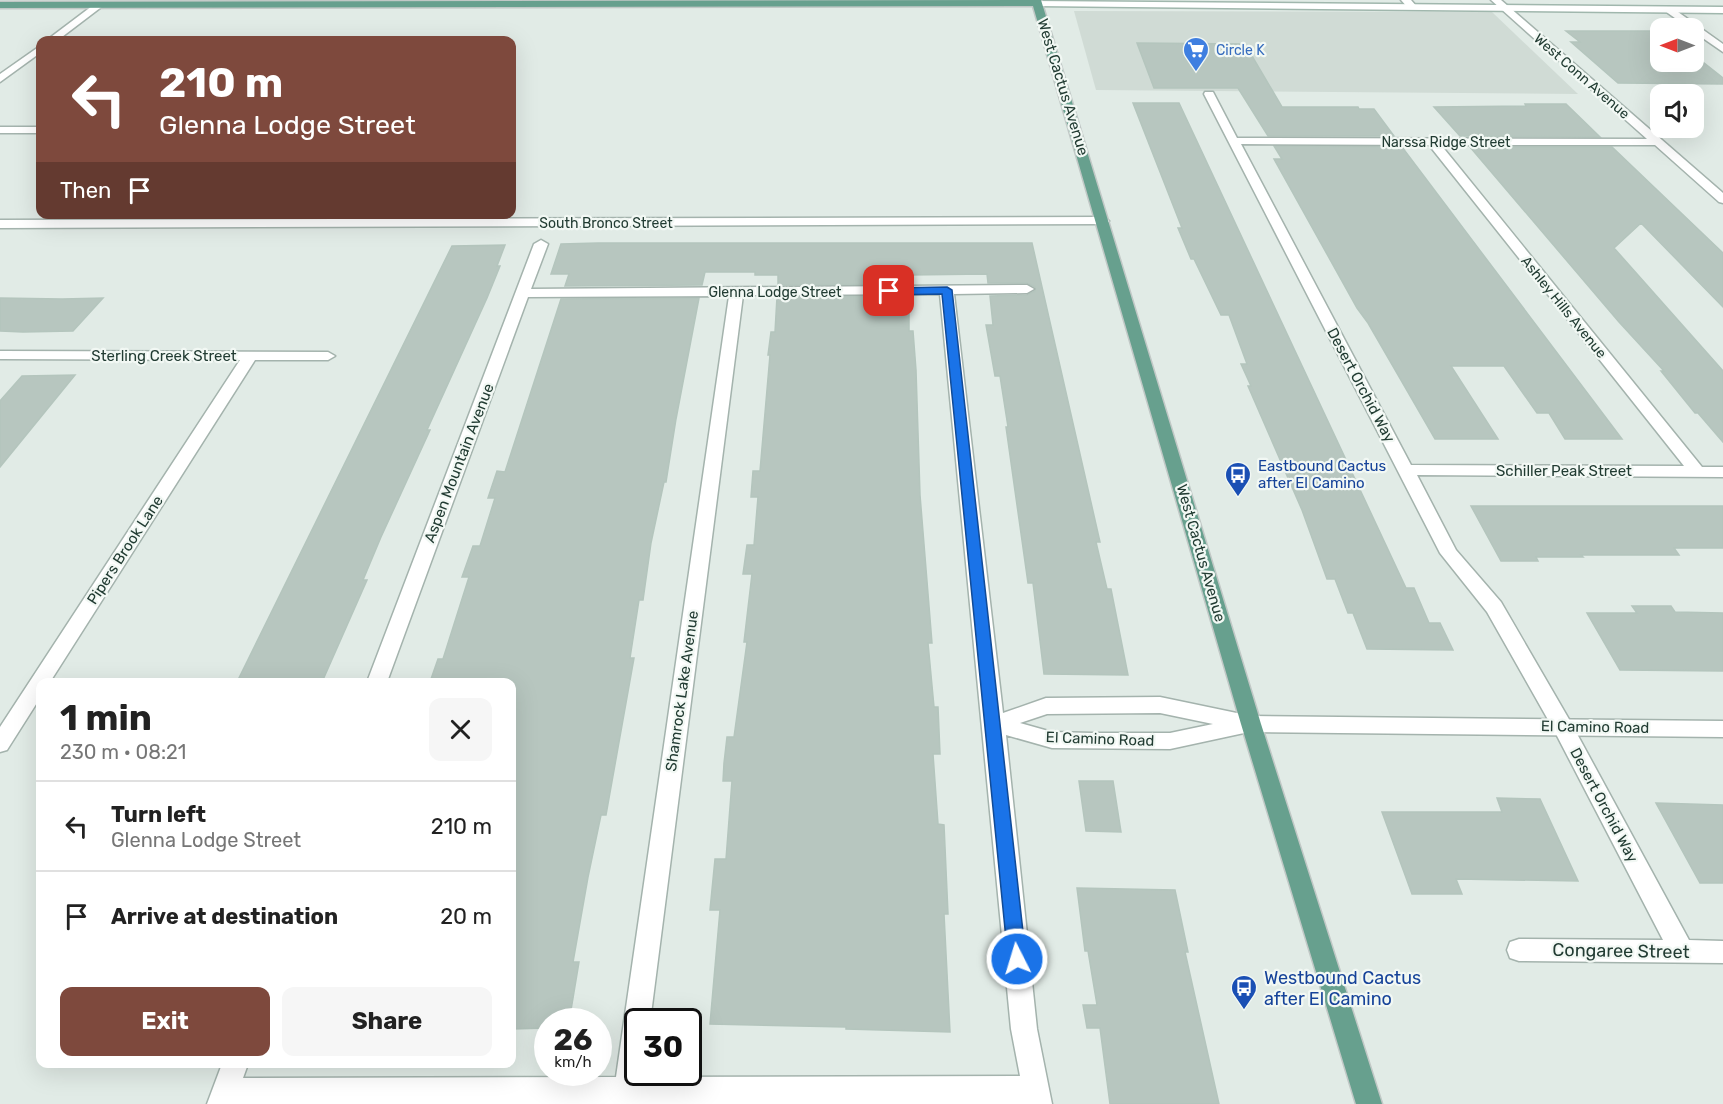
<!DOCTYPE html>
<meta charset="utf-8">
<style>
:root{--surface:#fff;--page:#f6f6f6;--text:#222;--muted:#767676;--line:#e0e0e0;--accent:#7e493d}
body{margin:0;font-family:Rubik,sans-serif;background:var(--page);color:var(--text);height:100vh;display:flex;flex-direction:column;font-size:22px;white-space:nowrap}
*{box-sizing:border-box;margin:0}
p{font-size:20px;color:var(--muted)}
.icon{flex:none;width:33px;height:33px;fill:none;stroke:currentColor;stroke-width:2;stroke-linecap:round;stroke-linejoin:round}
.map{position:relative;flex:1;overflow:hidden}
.drawer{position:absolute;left:36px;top:678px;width:480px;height:390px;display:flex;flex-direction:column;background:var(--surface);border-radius:12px;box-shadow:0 6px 24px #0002}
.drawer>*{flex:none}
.banner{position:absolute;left:36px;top:36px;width:480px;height:183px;border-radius:12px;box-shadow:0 6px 24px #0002;background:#7e493d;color:#fff;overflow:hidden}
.needle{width:39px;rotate:270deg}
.controls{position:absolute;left:1650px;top:18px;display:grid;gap:12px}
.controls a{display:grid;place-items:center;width:54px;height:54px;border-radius:12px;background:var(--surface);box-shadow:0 6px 24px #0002;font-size:30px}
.speed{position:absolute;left:534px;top:1008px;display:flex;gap:12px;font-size:30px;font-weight:700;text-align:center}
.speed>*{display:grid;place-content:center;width:78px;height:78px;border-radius:50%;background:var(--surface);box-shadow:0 6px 24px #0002;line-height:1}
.speed small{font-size:15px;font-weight:400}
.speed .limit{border:3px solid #111;border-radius:9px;background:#fff;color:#111}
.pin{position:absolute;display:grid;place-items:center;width:51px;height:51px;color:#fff;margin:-26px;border-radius:12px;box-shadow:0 3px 9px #0006}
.me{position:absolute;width:66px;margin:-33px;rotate:355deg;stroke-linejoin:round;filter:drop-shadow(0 0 4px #0008)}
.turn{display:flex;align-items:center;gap:21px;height:126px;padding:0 24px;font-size:27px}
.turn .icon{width:78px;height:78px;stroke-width:2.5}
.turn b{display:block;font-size:42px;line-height:51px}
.then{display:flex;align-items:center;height:57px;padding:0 24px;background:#0003;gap:12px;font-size:22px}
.round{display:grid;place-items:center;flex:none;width:63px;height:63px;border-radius:12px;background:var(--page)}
.head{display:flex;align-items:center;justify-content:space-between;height:102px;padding:0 24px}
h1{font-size:36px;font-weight:700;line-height:45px}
.button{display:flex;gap:12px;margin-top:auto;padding:12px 24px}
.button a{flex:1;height:69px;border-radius:12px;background:var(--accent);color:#fff;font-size:24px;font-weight:700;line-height:69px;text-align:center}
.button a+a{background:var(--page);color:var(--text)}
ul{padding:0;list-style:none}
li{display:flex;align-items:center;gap:18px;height:90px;padding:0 24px;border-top:2px solid var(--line)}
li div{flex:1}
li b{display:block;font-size:22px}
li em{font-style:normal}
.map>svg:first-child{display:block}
</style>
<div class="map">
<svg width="1723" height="1104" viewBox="0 0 1723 1104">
<rect width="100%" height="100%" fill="#e1ebe6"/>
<path fill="#d0dbd5" d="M1074,11l418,1 86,82 -482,-4z"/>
<path fill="#b7c6bf" stroke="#b4c5bd" stroke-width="1.5" d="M1566,31h94v31h34v-7l29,23v6l-105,-1 -47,-41h9z
M1137,43l108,1 37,63h76l1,2h15l20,27h-126l-30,-48h-84z
M1133,103h46l227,485h8l15,35h11l13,27 -86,-1 -14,-36h-5l-13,-34h-8l-25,-69 -54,-124h3l-10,-22h6l-18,-49h-8l-27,-56h-3l-13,-31h4z
M1525,104h41l34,33 -140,-1 -26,-29 92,-1z
M1274,146l128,1 220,292h-57l-16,-26h-12l-33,-47h-53l47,73h-63l-67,-116 -11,-15 -83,-149h8z
M1470,147h142l111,106v54l-82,-84 -27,25 109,123v71l-25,-29h-3l-34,-42h3l-45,-49z
M598,243h434l68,299h-4l11,47h4l17,86 -84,-1 -11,-91h-5l-22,-156h2l-8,-51h-5l-9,-51h7l-3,-29 37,-1 8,-4v-4l-8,-4h-39l-1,-9 -79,1 1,9 -131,1v-10h-23v-3h-50l-3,13 -137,1 4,-12h-18l10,-30z
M505,245l-8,21h3l-13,32 -60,132h3l-49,107 -18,43h4l-45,102h-85l215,-436z
M909,296v35h4l3,39 4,125 12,148h-4l6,64h4l2,47h-7l5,70 6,1 4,89h-4l6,118 -104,-3v-2l-136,-3 10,-114h-10l5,-51h11l6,-78h-9l1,-18 3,-26h7l13,-95h-3l8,-68h-9l4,-29h7l4,-48h-7l2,-26h7l10,-116h-2l3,-23h4l2,-35z
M0,298l62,1 41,-1 -30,33 -50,1 -23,-1z
M699,298l-23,121 -10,63h-2l-13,61 -8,57h-4l-9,58h4l-28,157h-5l-13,62 -15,85h6l-10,60h-21v6l-36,1v-347h-82l8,-23h5l26,-82h-7l11,-31h7l15,-48h-7l9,-27 8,1 56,-173z
M75,375l-75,92v-66l22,-25z
M1471,506h252v42h-49l5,7h-98l2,2h-47l2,4h-37z
M1632,606h39l4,6 48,1v58l-103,-1 -33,-57h50z
M1079,781h34l8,51 -35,-1z
M1497,798l43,1 38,82 -122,-2 6,15h-50l-30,-82h120z
M1656,803l67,2v78h-23z
M1077,888l98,2 13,62h-3l34,152h-109l-10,-76h-13l-4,-23h14l-9,-54h-3z"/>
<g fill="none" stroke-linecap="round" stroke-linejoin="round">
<defs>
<path id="minor" d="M1401,0h10l6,7 -8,2z
M1491,0h10l222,193v10l-4,-1 -64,-57h-214l261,322h21v10l-306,-2 39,75 45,52 69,119 119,219 34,1v22l-204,-2 -9,-3 -3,-8 3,-8 9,-3 144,1 -108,-208 -68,-120 -47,-59 -236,-459 1,-2h8l24,46 410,1zM1241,144l188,1 255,321 -273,-1z
M96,3l8,2 -46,35h-11z
M1665,7h6l52,37v8l-29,-20v-4h-5l-24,-17z
M40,46v7l-40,29v-8z
M0,127h40v6h-40z
M1103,217l6,4 -2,3 -1107,4v-8z
M541,240l7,4 -17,45 496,-4 7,4 -7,4 -73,1 49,419 43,-15 114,-1 91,19 7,2 3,6 -3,6 -88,19 -118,-1 -46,-13 31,294 15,75h-845l15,-40h26l-5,14 373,-1 113,-781 -201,1 -141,385h-20l167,-438zM940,294l71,735 9,47 -377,1v-5h-5v-50h12l93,-727zM1160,713l53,11 -43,9h-78l-40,-1 -32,-9 27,-9z
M0,351l328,1 7,4 -7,4h-73l-205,322h-10v16l-33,52 -7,2v-25l240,-367 -240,-1z"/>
<path id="tertiary" d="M1251,716l472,5v16l-472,-5 -7,-2 -3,-6 3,-6z"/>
<path id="secondary" d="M1034,1l689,6v6l-686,-7 -3,-1z"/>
<path id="primary" d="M1041,0l220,724 121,380h-26l-115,-380 -208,-718 -1033,2v-6z"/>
</defs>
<use href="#minor" stroke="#a4b3ad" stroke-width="3"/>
<use href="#tertiary" stroke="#a4b3ad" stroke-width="3"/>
<use href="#secondary" stroke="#a0b7ad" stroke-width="3"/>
<use href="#primary" stroke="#c1c8c6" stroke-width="3"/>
<use href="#minor" fill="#fff" fill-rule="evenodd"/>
<use href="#tertiary" fill="#fff" fill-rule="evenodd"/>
<use href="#secondary" fill="#fff" fill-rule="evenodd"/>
<use href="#primary" fill="#67a08e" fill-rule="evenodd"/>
</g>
<path fill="#1a73e8" stroke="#114b97" stroke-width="1.5" d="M947,287l5,3 74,669 -2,6 -7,2 -6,-2 -3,-6 -66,-665 -53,1 -5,-4 5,-3z"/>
<defs>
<symbol id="supermarket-pin" viewBox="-11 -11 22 30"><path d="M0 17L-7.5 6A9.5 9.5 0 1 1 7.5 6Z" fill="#3f7fe0" stroke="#f2f8f4"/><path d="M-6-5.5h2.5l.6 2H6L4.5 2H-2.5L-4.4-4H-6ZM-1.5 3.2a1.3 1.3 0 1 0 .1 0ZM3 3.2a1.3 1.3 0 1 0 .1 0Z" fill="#fff"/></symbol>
<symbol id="bus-pin" viewBox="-11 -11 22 30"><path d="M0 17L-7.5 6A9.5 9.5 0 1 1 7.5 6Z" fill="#1a4fb4" stroke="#f2f8f4"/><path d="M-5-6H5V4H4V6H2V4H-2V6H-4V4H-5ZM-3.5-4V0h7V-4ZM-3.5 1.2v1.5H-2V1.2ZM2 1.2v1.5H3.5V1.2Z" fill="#fff"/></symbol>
</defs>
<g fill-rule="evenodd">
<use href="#supermarket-pin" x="1181" y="35" width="30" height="40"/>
<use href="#bus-pin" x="1223" y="460" width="30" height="40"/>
<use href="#bus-pin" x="1229" y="973" width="30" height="40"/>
</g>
<g text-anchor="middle" stroke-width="4.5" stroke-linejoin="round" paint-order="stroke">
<g font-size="14" fill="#366cbe" stroke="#f2f8f4" text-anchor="start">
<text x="1216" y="55">Circle K</text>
</g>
<g font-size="14" fill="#223c33" stroke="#f2f8f4">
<text transform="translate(1582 76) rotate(41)" y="5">West Conn Avenue</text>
<text x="1446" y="147">Narssa Ridge Street</text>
<text x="606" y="228">South Bronco Street</text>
<text x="775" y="297">Glenna Lodge Street</text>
<text transform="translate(1564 307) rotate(51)" y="5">Ashley Hills Avenue</text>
</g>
<g font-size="15" fill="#223c33" stroke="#f2f8f4">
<text transform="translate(1063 87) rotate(73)" y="5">West Cactus Avenue</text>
<text x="164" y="361">Sterling Creek Street</text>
<text transform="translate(1361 385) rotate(62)" y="5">Desert Orchid Way</text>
<text transform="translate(459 463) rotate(-69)" y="5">Aspen Mountain Avenue</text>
<text x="1564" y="476">Schiller Peak Street</text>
<text transform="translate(125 550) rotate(-57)" y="5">Pipers Brook Lane</text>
<text transform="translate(1201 553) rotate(74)" y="5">West Cactus Avenue</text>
<text transform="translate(682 691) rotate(-82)" y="5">Shamrock Lake Avenue</text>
<text transform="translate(1595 727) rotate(1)" y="5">El Camino Road</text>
<text transform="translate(1100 739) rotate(2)" y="5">El Camino Road</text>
<text transform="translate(1604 805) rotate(62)" y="5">Desert Orchid Way</text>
</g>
<g font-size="15" fill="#164399" stroke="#f2f8f4" text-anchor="start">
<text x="1258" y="471">Eastbound Cactus<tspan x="1258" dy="17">after El Camino</tspan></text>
</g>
<g font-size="18" fill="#223c33" stroke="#f2f8f4">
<text transform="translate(1621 951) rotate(1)" y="6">Congaree Street</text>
</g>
<g font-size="18" fill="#164399" stroke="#f2f8f4" text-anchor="start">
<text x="1264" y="984">Westbound Cactus<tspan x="1264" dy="21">after El Camino</tspan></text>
</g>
</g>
</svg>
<div class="controls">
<a><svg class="needle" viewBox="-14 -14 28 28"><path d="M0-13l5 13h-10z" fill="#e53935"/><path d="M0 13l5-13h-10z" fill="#767676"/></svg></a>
<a><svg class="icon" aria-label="sound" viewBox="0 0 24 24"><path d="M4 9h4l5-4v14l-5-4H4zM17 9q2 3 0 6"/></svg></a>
</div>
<div class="speed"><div>26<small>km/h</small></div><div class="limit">30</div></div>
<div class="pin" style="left:889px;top:291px;background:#d93025"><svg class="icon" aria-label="arrive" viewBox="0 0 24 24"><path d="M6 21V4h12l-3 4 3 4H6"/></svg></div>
<svg class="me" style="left:1017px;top:959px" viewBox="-20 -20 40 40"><circle r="17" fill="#1a73e8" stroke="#fff" stroke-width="3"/><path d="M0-11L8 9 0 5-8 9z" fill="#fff"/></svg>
<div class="banner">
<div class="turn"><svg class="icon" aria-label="left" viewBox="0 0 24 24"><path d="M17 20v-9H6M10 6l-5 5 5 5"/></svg><div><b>210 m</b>Glenna Lodge Street</div></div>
<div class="then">Then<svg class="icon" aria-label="arrive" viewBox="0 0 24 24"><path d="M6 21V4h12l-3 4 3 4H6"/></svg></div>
</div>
<section class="drawer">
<div class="head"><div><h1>1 min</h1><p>230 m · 08:21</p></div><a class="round"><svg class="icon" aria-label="close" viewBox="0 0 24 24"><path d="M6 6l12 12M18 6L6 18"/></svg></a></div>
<ul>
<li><svg class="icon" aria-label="left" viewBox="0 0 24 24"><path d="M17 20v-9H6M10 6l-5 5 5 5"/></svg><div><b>Turn left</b><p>Glenna Lodge Street</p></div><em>210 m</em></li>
<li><svg class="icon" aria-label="arrive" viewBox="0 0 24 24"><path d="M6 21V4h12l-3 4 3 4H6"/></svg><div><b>Arrive at destination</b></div><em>20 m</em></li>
</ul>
<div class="button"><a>Exit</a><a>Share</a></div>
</section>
</div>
